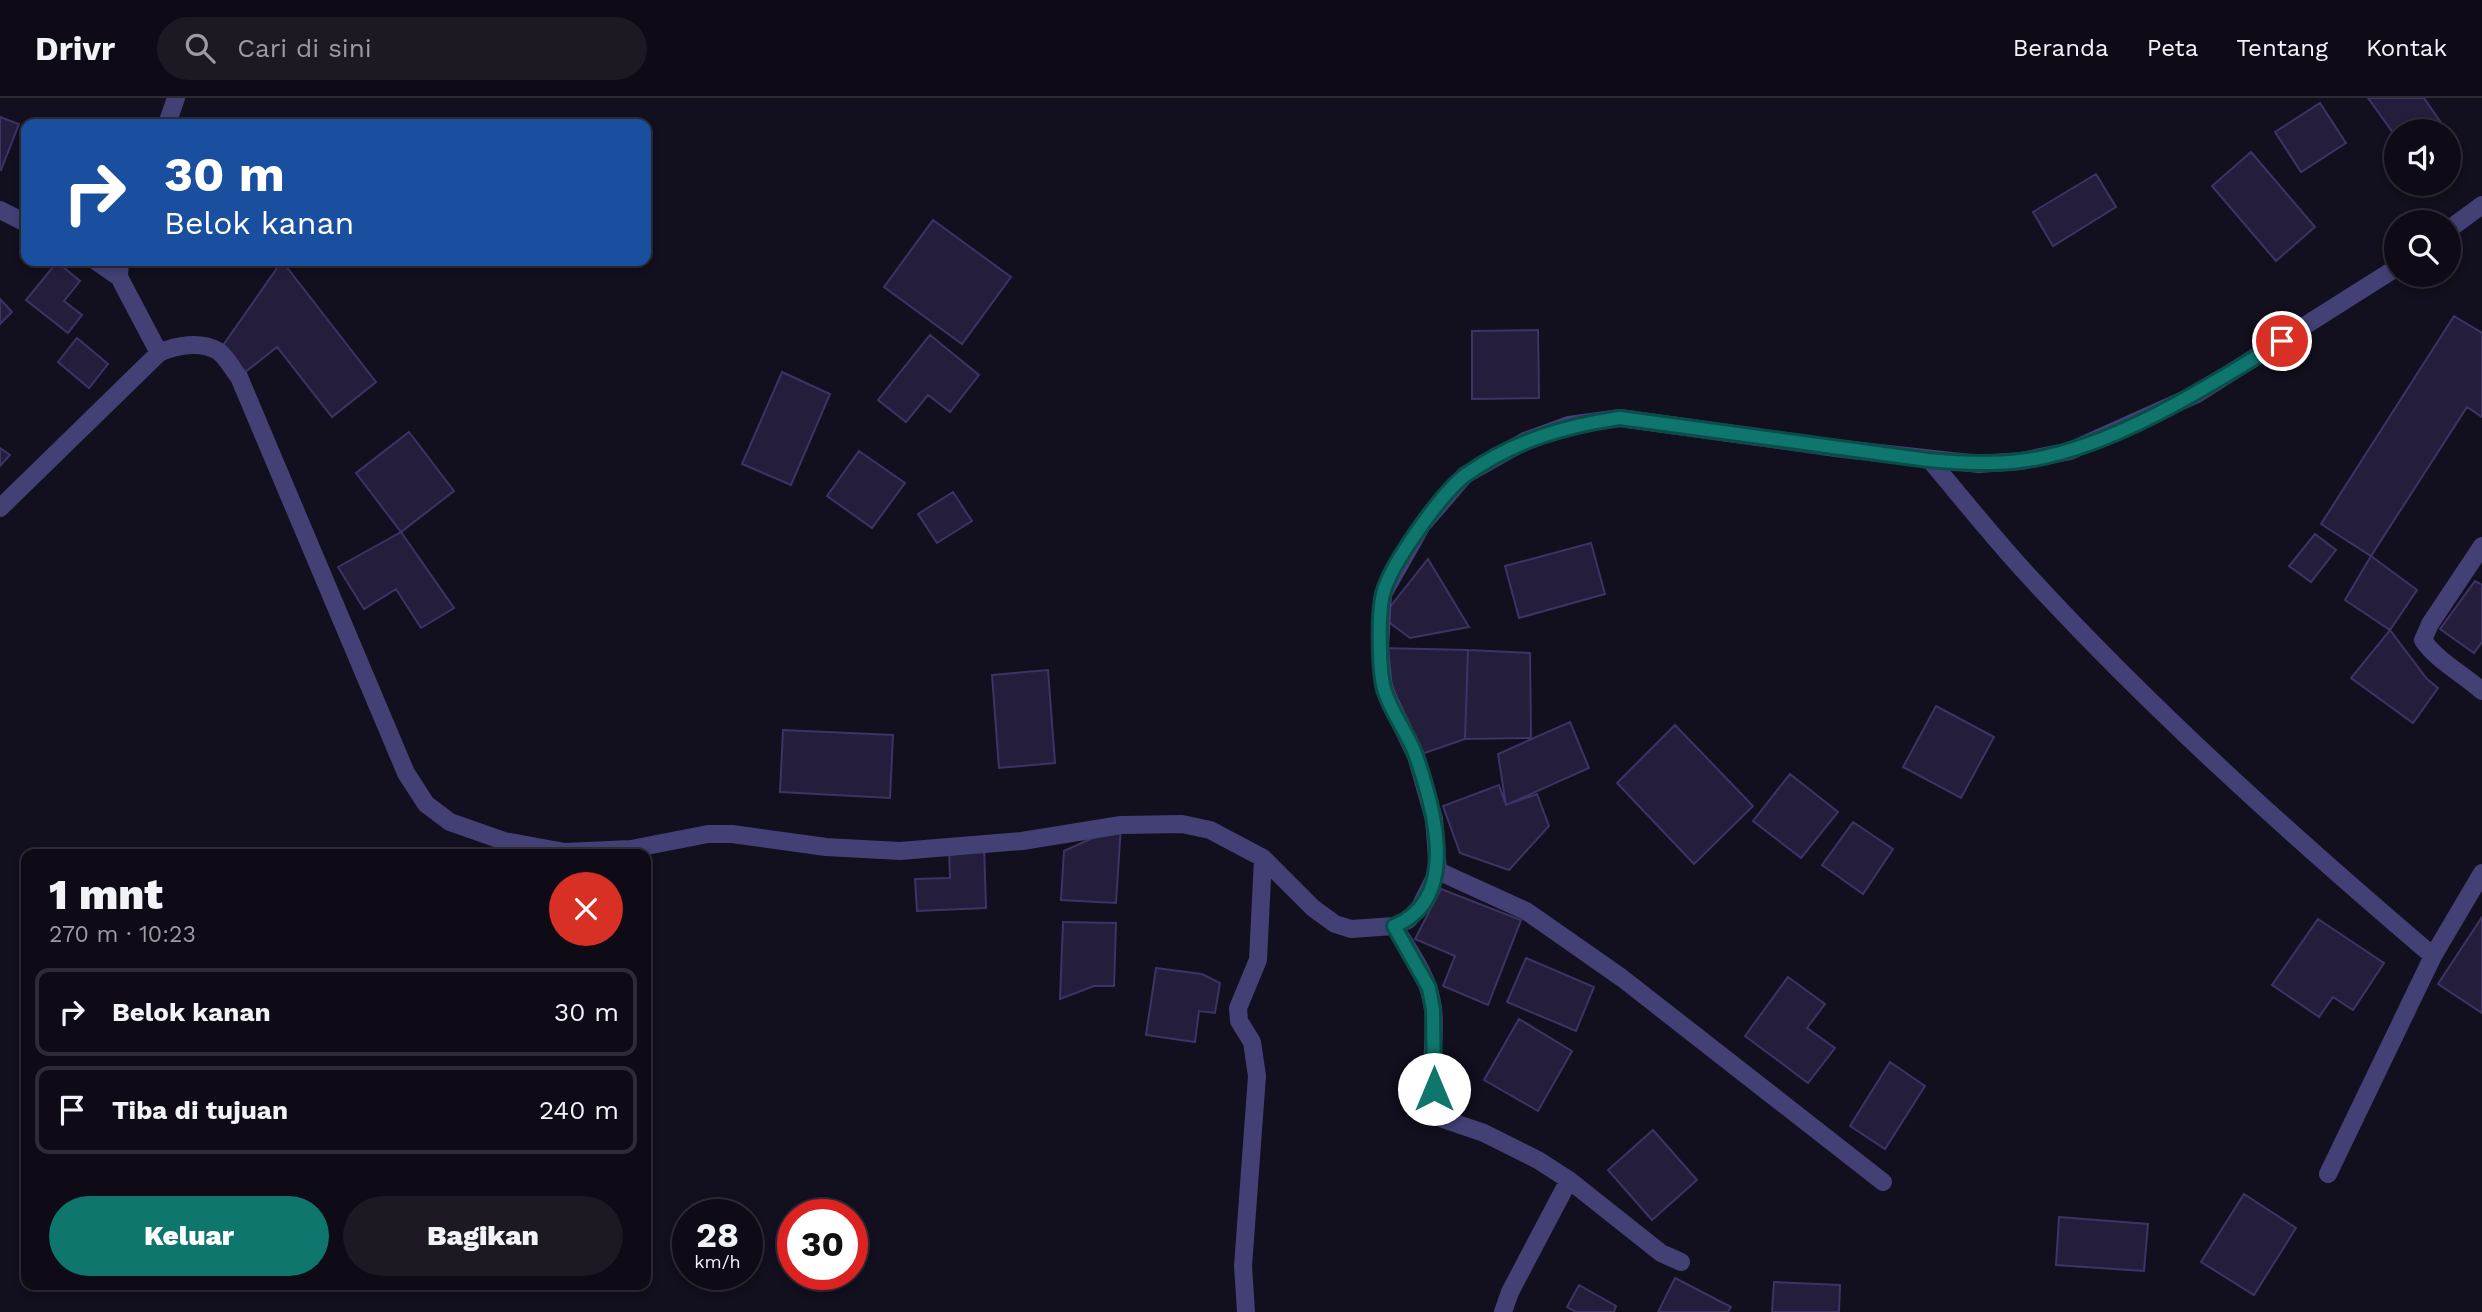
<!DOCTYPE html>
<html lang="id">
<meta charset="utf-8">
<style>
:root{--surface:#0e0b16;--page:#1c1923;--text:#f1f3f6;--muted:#9b9ba1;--line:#2e2b35;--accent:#0f766e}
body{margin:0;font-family:"Work Sans",sans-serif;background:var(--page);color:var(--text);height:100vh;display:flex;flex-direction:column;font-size:26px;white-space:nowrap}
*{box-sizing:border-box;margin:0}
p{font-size:23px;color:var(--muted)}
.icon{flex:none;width:38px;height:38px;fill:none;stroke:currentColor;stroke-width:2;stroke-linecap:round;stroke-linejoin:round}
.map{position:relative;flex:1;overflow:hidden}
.details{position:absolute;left:21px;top:751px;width:630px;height:441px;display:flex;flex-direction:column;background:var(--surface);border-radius:14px;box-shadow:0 4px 10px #0003,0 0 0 2px var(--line)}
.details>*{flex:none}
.top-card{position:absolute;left:21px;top:21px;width:630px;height:147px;border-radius:14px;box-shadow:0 4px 10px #0003,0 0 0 2px var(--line);background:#1a4fa0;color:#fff;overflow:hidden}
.controls{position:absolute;left:2384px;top:21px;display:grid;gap:14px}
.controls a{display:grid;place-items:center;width:77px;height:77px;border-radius:50%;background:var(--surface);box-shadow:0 4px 10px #0003,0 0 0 2px var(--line);font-size:35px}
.speed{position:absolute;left:672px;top:1101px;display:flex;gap:14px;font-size:35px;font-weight:700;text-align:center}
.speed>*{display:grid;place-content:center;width:91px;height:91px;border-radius:50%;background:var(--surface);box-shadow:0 4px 10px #0003,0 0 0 2px var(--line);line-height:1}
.speed small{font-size:18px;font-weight:400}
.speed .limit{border:10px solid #d22;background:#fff;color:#111}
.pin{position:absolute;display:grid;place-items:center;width:60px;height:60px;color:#fff;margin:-30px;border:4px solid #fff;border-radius:50%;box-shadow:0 2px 7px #0007}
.me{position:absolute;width:77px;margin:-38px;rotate:0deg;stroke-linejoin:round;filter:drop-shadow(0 0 5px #0008)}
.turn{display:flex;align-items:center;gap:24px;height:147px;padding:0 28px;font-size:32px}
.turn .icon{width:91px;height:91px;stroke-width:2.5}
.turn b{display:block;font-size:49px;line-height:60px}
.round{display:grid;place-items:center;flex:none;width:74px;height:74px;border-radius:37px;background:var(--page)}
.summary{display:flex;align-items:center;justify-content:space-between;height:119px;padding:0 28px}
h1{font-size:42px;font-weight:800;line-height:52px}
.action{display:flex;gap:14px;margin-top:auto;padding:14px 28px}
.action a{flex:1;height:80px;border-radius:42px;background:var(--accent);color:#fff;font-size:28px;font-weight:800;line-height:80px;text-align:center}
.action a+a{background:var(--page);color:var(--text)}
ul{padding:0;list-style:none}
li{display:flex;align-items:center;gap:21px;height:88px;margin:0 14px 10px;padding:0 14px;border:4px solid var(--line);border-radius:14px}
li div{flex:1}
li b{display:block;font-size:26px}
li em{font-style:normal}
header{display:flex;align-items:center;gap:42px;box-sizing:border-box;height:98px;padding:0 35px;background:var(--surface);border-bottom:2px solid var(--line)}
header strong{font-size:33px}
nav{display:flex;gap:38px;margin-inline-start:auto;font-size:24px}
.search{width:490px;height:63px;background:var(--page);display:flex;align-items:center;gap:18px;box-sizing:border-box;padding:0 24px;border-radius:38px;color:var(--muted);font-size:26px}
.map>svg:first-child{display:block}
</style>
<header>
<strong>Drivr</strong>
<div class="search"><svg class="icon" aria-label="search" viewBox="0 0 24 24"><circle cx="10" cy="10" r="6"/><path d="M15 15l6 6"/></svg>Cari di sini</div>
<nav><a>Beranda</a><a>Peta</a><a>Tentang</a><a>Kontak</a></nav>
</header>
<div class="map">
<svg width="2482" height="1214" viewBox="0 0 2482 1214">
<rect width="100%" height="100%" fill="#120f1e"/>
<path fill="#241e3c" stroke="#3d3365" stroke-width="2" d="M2368,0h56l22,32 -50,1v6z
M2320,5l26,40 -45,29 -26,-40z
M0,19l19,7 -18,46 -1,-1z
M2251,54l64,75 -39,34 -64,-75z
M2096,76l20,33 -63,39 -20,-34z
M933,122l78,57 -49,67 -78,-57z
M282,163l94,121 -44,35 -55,-70 -38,30 -20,-26z
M57,164l23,19 -16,20 18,14 -14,18 -42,-33z
M0,201l12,13 -12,12z
M2454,218l28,17v84l-15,-10 -96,149 -50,-32z
M1538,232l1,68 -67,1v-68z
M930,237l49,40 -29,37 -22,-17 -22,27 -28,-22z
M77,240l31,26 -19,24 -31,-26z
M782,274l48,22 -39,91 -49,-21z
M409,334l45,59 -53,41 -45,-59z
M0,350l10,7 -10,11z
M859,353l46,32 -33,45 -45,-32z
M953,394l19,29 -35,22 -19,-29z
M401,434l53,76 -33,20 -25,-39 -32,20 -26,-42z
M2315,436l21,16 -25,32 -22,-16z
M1591,445l14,51 -86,24 -14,-52z
M2371,458l46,34 -27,40 -45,-30z
M1428,461l41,68 -59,11 -28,-21z
M2475,483l7,4v57l-8,11 -34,-24z
M2390,532l37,49 11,9 -25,35 -62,-45z
M1380,550l88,2 -3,89 -49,17z
M1468,552l62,3 1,85 -66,1z
M1048,572l7,93 -56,5 -7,-93z
M1936,608l58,31 -33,61 -58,-31z
M1570,624l19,46 -83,37 -8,-51z
M1675,627l78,81 -59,58 -77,-81z
M783,632l110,5 -3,63 -110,-6z
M1790,676l48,38 -37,46 -48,-37z
M1499,687l7,20 31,-11 12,32 -40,44 -49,-17 -17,-47z
M1853,724l40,27 -30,45 -41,-29z
M1121,727l-5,78 -55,-3 3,-49z
M984,746l2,64 -69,3 -2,-32 35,-1 -1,-32z
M1441,791l80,31 -33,85 -45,-19 12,-30 -40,-17z
M2482,819v96l-44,-29z
M2318,821l66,44 -31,47 -20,-13 -14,20 -47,-32z
M1063,824l53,1 -2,63h-20l-34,13z
M1526,860l68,29 -18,44 -69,-29z
M1156,870l46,6 18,9 -5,30 -16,-2 -4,31 -49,-7z
M1788,879l37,27 -18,24 28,20 -27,35 -63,-47z
M1519,921l53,32 -34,60 -54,-31z
M1890,964l35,24 -40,63 -35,-23z
M1653,1032l44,50 -45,40 -44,-50z
M2244,1096l52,34 -42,67 -53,-33z
M2059,1119l89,7 -4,47 -88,-6z
M1675,1180l56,29 -3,5h-70z
M1774,1184l66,3 -1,27h-67z
M1579,1187l37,21 -2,6h-38l-9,-5z"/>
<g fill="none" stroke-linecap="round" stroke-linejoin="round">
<path stroke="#434076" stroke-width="18" d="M167,26l9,-26
M0,112l26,13
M2448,132l34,-25
M96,163l23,16
M120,163l-1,16 40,76
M1929,361c32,38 63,77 97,114 126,137 265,262 407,383
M0,410l159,-155c17,-8 42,-12 59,-2 8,5 15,19 21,26l167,396 20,31 24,18 54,19 61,11 66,-3 77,-15h24l94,13 74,4 122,-10 99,-16 61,-1 28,6 53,28 50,50 22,16 16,5 43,-3 14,-6 12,-13 18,-36 -4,-52 -18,-63 -32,-67 -4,-41 3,-54 39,-69 43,-50 60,-34 44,-16 51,-7 223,31 136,15 42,-3 49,-10 127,-57 199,-126
M2482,448l-52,78 -7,16c14,21 40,34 59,51
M1438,773l88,40 96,67 261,204
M1394,828c16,26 35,51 39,82 5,35 -11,82 10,111l41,14 54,27 31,20 92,73 20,9
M2328,1076l105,-218 49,-83
M1246,1214l-3,-46 14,-190 -5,-34 -13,-21 -1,-13 20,-48 5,-102
M1503,1214l7,-20 59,-112"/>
</g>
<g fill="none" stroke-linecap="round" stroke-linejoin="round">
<defs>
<path id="route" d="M1434,991l-1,-79 -4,-22 -35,-62c67,-27 40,-118 22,-170 -8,-23 -25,-43 -32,-67 -5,-19 -6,-75 -1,-95 7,-29 60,-103 84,-120 47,-33 97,-48 153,-56l308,42c31,3 61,5 92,1 87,-10 188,-74 262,-120"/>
</defs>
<use href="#route" stroke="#0a4d48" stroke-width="18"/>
<use href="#route" stroke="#0f766e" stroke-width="12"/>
</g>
</svg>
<div class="controls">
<a><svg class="icon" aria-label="sound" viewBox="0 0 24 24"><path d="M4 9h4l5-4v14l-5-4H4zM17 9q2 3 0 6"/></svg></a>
<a><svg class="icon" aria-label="search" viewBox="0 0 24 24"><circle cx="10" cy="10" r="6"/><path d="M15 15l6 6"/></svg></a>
</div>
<div class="speed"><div>28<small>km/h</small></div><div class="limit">30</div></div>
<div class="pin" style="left:2282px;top:243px;background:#d93025"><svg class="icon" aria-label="arrive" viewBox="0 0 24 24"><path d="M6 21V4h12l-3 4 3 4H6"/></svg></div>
<svg class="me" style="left:1434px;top:991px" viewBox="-20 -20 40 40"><circle r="19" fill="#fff"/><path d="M0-13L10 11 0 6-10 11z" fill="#0f766e"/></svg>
<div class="top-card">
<div class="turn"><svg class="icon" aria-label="right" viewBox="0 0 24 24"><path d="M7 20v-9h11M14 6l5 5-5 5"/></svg><div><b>30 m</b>Belok kanan</div></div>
</div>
<section class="details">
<div class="summary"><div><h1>1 mnt</h1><p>270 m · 10:23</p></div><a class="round" style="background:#d93025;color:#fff"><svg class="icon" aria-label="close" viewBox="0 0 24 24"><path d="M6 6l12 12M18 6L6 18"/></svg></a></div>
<ul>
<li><svg class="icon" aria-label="right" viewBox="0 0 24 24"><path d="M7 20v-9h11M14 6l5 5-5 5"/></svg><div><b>Belok kanan</b></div><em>30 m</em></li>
<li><svg class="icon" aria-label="arrive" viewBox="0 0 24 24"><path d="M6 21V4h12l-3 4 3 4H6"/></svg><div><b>Tiba di tujuan</b></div><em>240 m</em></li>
</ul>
<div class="action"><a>Keluar</a><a>Bagikan</a></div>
</section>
</div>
